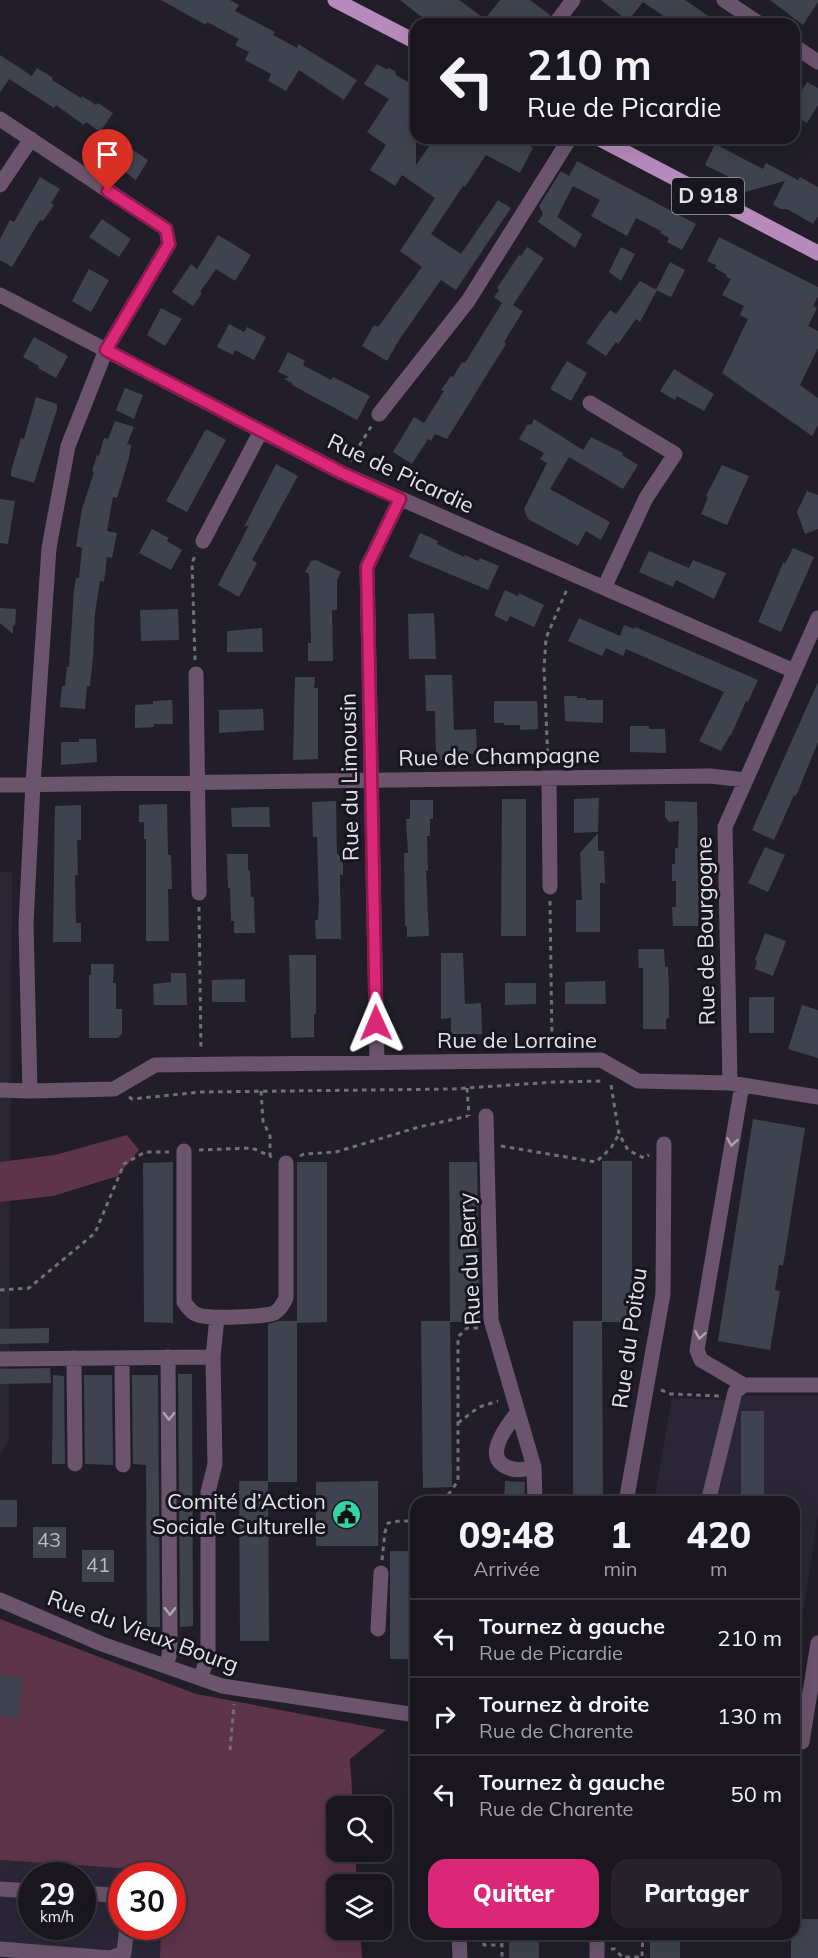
<!DOCTYPE html>
<html lang="fr">
<meta charset="utf-8">
<style>
:root{--surface:#19161f;--page:#26232c;--text:#f1f3f6;--muted:#9f9fa4;--line:#37353d;--accent:#db2777}
body{margin:0;font-family:Mulish,sans-serif;background:var(--page);color:var(--text);height:100vh;display:flex;flex-direction:column;font-size:22px;white-space:nowrap}
*{box-sizing:border-box;margin:0}
p{font-size:20px;color:var(--muted)}
.icon{flex:none;width:33px;height:33px;fill:none;stroke:currentColor;stroke-width:2;stroke-linecap:round;stroke-linejoin:round}
.map{position:relative;flex:1;overflow:hidden}
.side{position:absolute;left:410px;top:1496px;width:390px;height:444px;display:flex;flex-direction:column;background:var(--surface);border-radius:18px;box-shadow:0 6px 24px #0002,0 0 0 2px var(--line)}
.side>*{flex:none}
.guide{position:absolute;left:410px;top:18px;width:390px;height:126px;border-radius:18px;box-shadow:0 6px 24px #0002,0 0 0 2px var(--line);background:#19161f;color:var(--text);overflow:hidden}
.buttons{position:absolute;left:326px;top:1796px;display:grid;gap:12px}
.buttons a{display:grid;place-items:center;width:66px;height:66px;border-radius:12px;background:var(--surface);box-shadow:0 6px 24px #0002,0 0 0 2px var(--line);font-size:30px}
.speed{position:absolute;left:18px;top:1862px;display:flex;gap:12px;font-size:30px;font-weight:700;text-align:center}
.speed>*{display:grid;place-content:center;width:78px;height:78px;border-radius:50%;background:var(--surface);box-shadow:0 6px 24px #0002,0 0 0 2px var(--line);line-height:1}
.speed small{font-size:15px;font-weight:400}
.speed .limit{border:9px solid #d22;background:#fff;color:#111}
.pin{position:absolute;display:grid;place-items:center;width:51px;height:51px;color:#fff;margin:-62px -26px;border-radius:50% 50% 50% 0;rotate:-45deg;box-shadow:0 0 6px #0007}
.pin .icon{rotate:45deg}
.me{position:absolute;width:66px;margin:-33px;rotate:359deg;stroke-linejoin:round;filter:drop-shadow(0 0 4px #0008)}
.turn{display:flex;align-items:center;gap:21px;height:126px;padding:0 18px;font-size:27px}
.turn .icon{width:78px;height:78px;stroke-width:2.5}
.turn b{display:block;font-size:42px;line-height:51px}
.eta{display:flex;justify-content:space-evenly;align-items:center;height:102px;text-align:center}
.eta b{font-size:36px;font-weight:800;line-height:42px}
.action{display:flex;gap:12px;margin-top:auto;padding:12px 18px}
.action a{flex:1;height:69px;border-radius:18px;background:var(--accent);color:#fff;font-size:24px;font-weight:800;line-height:69px;text-align:center}
.action a+a{background:var(--page);color:var(--text)}
ul{padding:0;list-style:none}
li{display:flex;align-items:center;gap:18px;height:78px;padding:0 18px;border-top:2px solid var(--line)}
li div{flex:1}
li b{display:block;font-size:22px}
li em{font-style:normal}
.map>svg:first-child{display:block}
</style>
<div class="map">
<svg width="818" height="1958" viewBox="0 0 818 1958">
<rect width="100%" height="100%" fill="#211e29"/>
<path fill="#2a2636" fill-rule="evenodd" d="M0,872h12l-3,568 -9,16z
M740,1396h78v117l-24,162v-173h-140l18,-104 56,2z
M0,1860l164,11v4h-42v51h39l-1,32h-160zM32,1875h50v51h-50z"/>
<path fill="#5e3449" d="M127,1135l12,15 -21,26 -65,20 -53,6v-40l55,-7z
M0,1619l196,75 190,36 -36,29 3,47h-17v45h19l2,33h-21v45h24l2,29h-202l1,-32h11v-51h-8v-4l-164,-11z"/>
<path fill="#3f434f" d="M161,0h69l9,5 -4,6 40,21 -2,3 24,13 1,-4 59,36 -13,20 -45,-30 -13,21 -18,-10 3,-7 -26,-14 4,-8 -14,-7 4,-6 -32,-17 -1,3z
M400,0h59l26,19 15,-19h30l20,15 -5,9h-108l-11,-8 -3,2z
M601,0h84l35,24h-45l-32,-22 -15,19z
M770,0h48v2l-15,23z
M0,55l32,21 5,-8 16,10 -1,2 29,18 1,-2 14,9 2,-2 15,10 -13,19 -14,-10 -2,3 -28,-20 -2,3 -45,-29 -9,14z
M377,64l9,5 3,-1 6,3 1,4 20,12v78l19,-27h88l2,5 8,5 -13,25 -34,-18 -21,32 -2,-1 -32,48 30,20 37,-54 13,8 -55,82 -15,-10 -42,60 -12,21 -25,-15 12,-21 4,2 44,-60 -22,-16 35,-53 -33,-23 -7,11 -25,-16 16,-25 -19,-13 22,-33 -25,-15z
M807,82l11,6v17l-11,18 -13,-8v-12z
M121,142l27,18 -12,20 -27,-20z
M715,144l48,25 3,-6 32,17 2,-3 18,10v29l-5,8 -26,-15h-7l-7,-5 12,-23 -40,11 -2,-8 -38,-19z
M577,161l119,63 -14,26 -15,-8 2,-4 -9,-5 1,-2 -25,-13 -9,18 -36,-20 9,-16 -27,-14 -16,31 25,17 -7,14 -37,-26 5,-8 -4,-8 22,-35 8,5z
M40,177l20,12 -9,14 3,2 -11,16 -3,-1 -28,47 -12,-7v-21l10,-19 4,2z
M102,219l29,20 -12,18 -30,-20z
M218,235l33,20 -16,26 -19,-12 -16,23 2,1 -9,13 -21,-14 19,-28 6,5z
M719,237l99,50v9l-5,10 4,2 -9,18 10,5v17l-18,37 18,13v27l-6,11 -90,-63 26,-54 -8,-4 4,-9 -22,-11 9,-16 -5,-2 1,-2 -12,-7 1,-3 -9,-4z
M527,247l17,11 -31,47 10,6 -19,31 2,2 -59,95 -12,-5 -4,7 -3,-2 -16,25 -19,-12 21,-35 10,6 20,-32 -3,-1 10,-14 2,1 9,-15 3,1 37,-60 -8,-6 5,-7 -2,-2 22,-33 2,1z
M621,247l14,7 -14,27 -12,-9z
M670,262l15,8 -14,27 -15,-7z
M89,269l20,11 -18,32 -19,-11z
M640,281l17,9 -17,32 -4,-3 -18,25 -2,-2 -10,14 -20,-13 24,-33 6,4z
M161,308l21,11 -17,27 -18,-11z
M229,324l15,8 3,-5 19,10 -12,23 -19,-10 -2,5 -16,-8z
M34,337l34,19 -12,22 -18,-10 1,-2 -16,-9z
M288,352l17,9 -2,4 28,15 2,-3 37,19 -13,24 -65,-35v-2l-8,-4 5,-2 -11,-5z
M567,361l20,12 -16,28 -21,-12z
M674,369l40,25 -10,17 -27,-15 -2,4 -15,-9z
M125,388l18,7 -9,24 -18,-9z
M36,397l21,7v5l-23,74 -23,-7v-5l10,-33 3,1z
M534,419l49,31 8,-13 32,16 -1,2 16,10 -15,24 -54,-32 -19,32 60,33 -9,18 -15,-9 -8,15 -50,-27 -4,-10 23,-46 -7,-4 4,-6 -25,-14 8,-14 5,-1z
M115,421l19,6 -7,17 4,1 -2,13 -12,40 -4,-1 -6,34 10,2 -5,25 -5,-1 -3,25 -4,-1 -5,32 -2,44 -3,29h-3l-2,23 -25,-2 2,-21h3l2,-19h2l5,-77 2,-12h3l3,-30 -6,-2 6,-37 12,-37 -2,-1 5,-16 2,1 5,-18 4,1z
M206,429l20,11 -39,72 -21,-11z
M276,464l22,12 -46,84 5,3 -18,34 -21,-12 31,-60 -5,2z
M722,465l27,11 -22,49 -26,-11 7,-17 -2,-1z
M807,491l11,4v34l-13,5 -8,-22z
M0,499l15,2 -7,43 -8,-1z
M152,529l17,9 -2,3 15,9 -11,20 -32,-17z
M420,533l18,8 -1,3 27,13 1,-2 13,6 2,-3 19,8 -11,24 -79,-33z
M793,548l21,9 -33,75 -23,-10 25,-59 2,1z
M649,551l40,17 4,-8 33,13 -12,26 -38,-19 -3,7 -34,-15z
M316,560l25,12 -4,8v30h-5l1,51h-25v-18h3l-1,-42 -1,-27 -4,-2 6,-11z
M505,590l13,6 1,-3 25,12 -10,22 -24,-11 -3,6 -13,-7z
M0,608l16,1 -1,17 -2,-1v9l-13,-11z
M178,609l1,31 -38,1 -1,-31z
M434,613l2,46h-27l-1,-45z
M579,618l41,18 4,-11 10,4 1,-2 123,53 -10,22 -2,-1 -15,34h-1l-9,16 -22,-10 25,-49 -98,-43 -3,7 -17,-8 -4,8 -34,-15z
M262,628l1,24h-36v-21z
M425,675h27l2,55 22,-1 1,25h-8l-4,6h-29l-1,-49h-9z
M295,677h20l-1,11h4v71l-25,1z
M818,682v60l-22,54 -2,-1 -20,45 -22,-10z
M564,696h13v2h9v2h17v23l-38,-2z
M172,700l1,24h-19v3l-19,1v-23l18,-1v-3z
M494,701h43l1,28 -18,1v-5h-16v-2h-10z
M263,709l1,21 -45,3v-23z
M630,726h19v3h16l1,24 -36,-1z
M79,739h17l1,23 -36,3v-23h18z
M599,798l-1,34 -24,1v-34z
M502,799h24v137h-25z
M410,800h23v19h-3v17h-3l1,35h-2l3,65 -22,1v-11h-2l-1,-73h4l-2,-34h4z
M336,801l1,53 6,4v17h-3l1,64h-25l-1,-19h3l1,-16 -2,-67h-4l-1,-35z
M665,801l32,1 1,88h2l-2,36h-25l-1,-19h4v-26h-4v-17h3v-16h3l1,-27 -10,1 -4,-5z
M167,804l1,51h3l1,34h-4l1,52h-23v-102h-2v-17h-5v-17z
M81,805v35h-4l1,35h-3l1,48h5v19h-28l2,-136z
M258,807h11l1,20h-38l-1,-19z
M598,833v18h6l1,32h-5v49h-24v-32h6l-2,-47z
M765,847l20,8 -17,37 -20,-9z
M227,854h21v16l2,1 1,26h3l1,36h-21v-12h-3l-1,-33h-2z
M765,933l21,8 -13,35 -18,-7 2,-8 -2,-1z
M638,949h26l1,18h3l1,20v31l-3,1v10h-23v-61h-4z
M441,953h22l2,51 16,-1 1,31h-31v-16l-10,1z
M289,955h27v59h-2v23l-23,1z
M91,964h23l-1,19h3v26h6v25l-4,4h-29v-63h2z
M171,973h15l1,32h-33l-1,-21 18,-2z
M245,979v23h-33v-22z
M605,981l1,23h-41v-22z
M505,983h31v21l-31,1z
M749,997h25v36h-25z
M802,1005l16,5v48l-30,-9z
M753,1119l52,9 -22,138 -4,-1 -4,25 5,1 -10,59 -52,-9z
M602,1161h30v161h-30z
M173,1162v161l-29,-1 -1,-159z
M297,1162h30v160l-30,1z
M449,1162h28l3,160h-30l2,165 -29,1 -2,-167h29z
M279,1321h18v161h-29l1,159h-29l-1,-160h29v-157z
M573,1321h29l1,181h-30z
M49,1328v15l-49,1v-15z
M50,1368l1,15 -51,1v-15z
M178,1374h14l1,252 -13,1z
M53,1375l11,1 1,88h-13z
M84,1375h28l1,90 -28,-1z
M132,1375h26l2,252h-13l-1,-162 -13,-1z
M741,1411h23v91h-23z
M378,1481v65h-62v-64z
M505,1481l20,1 -1,20h-20z
M0,1500h17v27h-17z
M33,1527h33v31h-33z
M82,1550h32v32h-32z
M390,1551h26v108h-26z
M0,1675l23,3 -5,40 -18,-2z
M794,1919h24v39h-27v-24h3z
M509,1934h30v24h-30z
M650,1934h30v24h-30z"/>
<g fill="none" stroke-linecap="round" stroke-linejoin="round">
<path stroke="#716f78" stroke-width="3" stroke-dasharray="4.5 4.5" stroke-linecap="butt" d="M350,461l22,-36
M195,660l-3,-98 5,-9
M548,762l-4,-93 2,-31 22,-51
M550,901l2,143
M199,907l2,144
M611,1085l8,49 9,16 16,8 5,-3
M467,1088l2,28
M261,1091l2,30 7,15v20
M129,1097l3,2 69,-7 251,-3 103,-7 49,-1
M501,1146l95,16 15,-14 8,-14
M199,1150l53,-2 20,9
M300,1156l4,-2 32,-2 83,-25 49,-11
M0,1290l29,-2 66,-55 29,-69 21,-12h24
M661,1390l10,4 49,2
M458,1423l21,-16 19,-6
M443,1502l15,-21v-144l9,-9h12
M382,1560l3,-28 3,-9 12,-2h16
M230,1750l4,-46
M483,1934l1,11h18
M502,1934v24
M611,1949h4l7,8h20
M642,1956l1,-22"/>
<path stroke="#6b556d" stroke-width="15" d="M724,0l36,24
M555,24l18,-24
M794,46l24,16
M0,119l166,110 3,15 -63,106 -38,96 -19,102 -16,236 -7,140 4,167
M0,185l31,-46
M0,295l342,178 452,198
M590,403l85,51 -29,44 -42,90
M379,414l89,-113 102,-163
M203,541l58,-110
M196,674l3,219
M549,778l1,109
M0,785l710,-9 36,4
M377,1063l-10,-496 33,-68
M730,1083l-5,-256 93,-209
M742,1085l-45,265 4,10 43,25
M0,1090l30,1 84,-2 41,-24 446,-5 37,21 92,2 88,14
M486,1116l5,204 43,147 1,35
M184,1151v151c4,6 8,11 14,13 11,4 66,2 76,-2 6,-3 9,-9 12,-15v-135
M74,1358l1,106
M122,1358l1,107
M0,1359l213,-2
M518,1412c-9,11 -33,41 -15,53 10,7 20,5 31,2
M626,1502l37,-208 1,-150
M708,1502l27,-110 9,-7h74
M0,1600l102,44 120,42 194,29
M378,1629l3,-56
M166,1666l3,-10 1,-14 -2,-285
M200,1677l8,-18v-167l7,-28 -2,-107 4,-40
M802,1742l16,-99
M0,1889l32,2
M82,1893l29,2 11,3
M459,1934l1,24
M597,1934v24
M0,1949l110,9 14,-5 3,-27"/>
<path stroke="#b78abc" stroke-width="15" d="M335,0l81,42
M598,138l220,115"/>
</g>
<defs><path id="oneway-chevron" d="M-2-3.5L2.5 0L-2 3.5" fill="none" stroke-width="1.6" stroke-linecap="round" stroke-linejoin="round" transform="scale(1.5)"/></defs>
<g stroke="#ada3b1">
<use href="#oneway-chevron" transform="translate(732 1142) rotate(100)"/>
<use href="#oneway-chevron" transform="translate(700 1335) rotate(100)"/>
<use href="#oneway-chevron" transform="translate(169 1416) rotate(90)"/>
<use href="#oneway-chevron" transform="translate(170 1611) rotate(90)"/>
</g>
<g fill="none" stroke-linecap="round" stroke-linejoin="round">
<defs>
<path id="route" d="M108,191l58,38 3,15 -63,106 236,123 58,26 -33,68 9,456"/>
</defs>
<use href="#route" stroke="#8e194d" stroke-width="15"/>
<use href="#route" stroke="#db2777" stroke-width="10"/>
</g>
<defs>
<symbol id="civic-disc" viewBox="-11 -11 22 22"><circle r="9.5" fill="#35d4a7" stroke="#17151f"/><path d="M-.6-6.5H3V-4.5H.6V-3L4-1V1h2V6H-6V1h2V-1L-.6-3ZM-1.2 2.5V6h2.4V2.5Z" fill="#111"/></symbol>
</defs>
<g fill-rule="evenodd">
<use href="#civic-disc" x="330" y="1498" width="33" height="33"/>
</g>
<g text-anchor="middle" stroke-width="6" stroke-linejoin="round" paint-order="stroke">
<g font-size="20" fill="#babac2">
<text x="49" y="1547">43</text>
<text x="98" y="1572">41</text>
</g>
<rect fill="#17151f" stroke="#a6a4ac" stroke-width="1.5" x="672" y="178" width="72" height="36" rx="4.5"/>
<g font-size="21" font-weight="bold" fill="#e3e2e9">
<text x="708" y="203">D 918</text>
</g>
<g font-size="22" fill="#e3e2e9" stroke="#17151f">
<text transform="translate(401 473) rotate(25)" y="8">Rue de Picardie</text>
<text transform="translate(499 756) rotate(-1)" y="8">Rue de Champagne</text>
<text transform="translate(349 777) rotate(-91)" y="8">Rue du Limousin</text>
<text transform="translate(705 931) rotate(-91)" y="8">Rue de Bourgogne</text>
<text x="517" y="1048">Rue de Lorraine</text>
<text transform="translate(469 1259) rotate(-93)" y="8">Rue du Berry</text>
<text transform="translate(629 1338) rotate(-82)" y="8">Rue du Poitou</text>
<text transform="translate(143 1631) rotate(20)" y="8">Rue du Vieux Bourg</text>
</g>
<g font-size="22" fill="#e3e2e9" stroke="#17151f" text-anchor="end">
<text x="326" y="1509">Comité d’Action<tspan x="326" dy="25">Sociale Culturelle</tspan></text>
</g>
</g>
</svg>
<div class="buttons">
<a><svg class="icon" aria-label="search" viewBox="0 0 24 24"><circle cx="10" cy="10" r="6"/><path d="M15 15l6 6"/></svg></a>
<a><svg class="icon" aria-label="layers" viewBox="0 0 24 24"><path d="M12 4l9 5-9 5-9-5zM3 14l9 5 9-5"/></svg></a>
</div>
<div class="speed"><div>29<small>km/h</small></div><div class="limit">30</div></div>
<div class="pin" style="left:108px;top:191px;background:#d93025"><svg class="icon" aria-label="arrive" viewBox="0 0 24 24"><path d="M6 21V4h12l-3 4 3 4H6"/></svg></div>
<svg class="me" style="left:376px;top:1023px" viewBox="-20 -20 40 40"><path d="M0-17L14 15 0 8-14 15z" fill="#db2777" stroke="#fff" stroke-width="4"/></svg>
<div class="guide">
<div class="turn"><svg class="icon" aria-label="left" viewBox="0 0 24 24"><path d="M17 20v-9H6M10 6l-5 5 5 5"/></svg><div><b>210 m</b>Rue de Picardie</div></div>
</div>
<section class="side">
<div class="eta">
<div><b>09:48</b><p>Arrivée</p></div>
<div><b>1</b><p>min</p></div>
<div><b>420</b><p>m</p></div>
</div>
<ul>
<li><svg class="icon" aria-label="left" viewBox="0 0 24 24"><path d="M17 20v-9H6M10 6l-5 5 5 5"/></svg><div><b>Tournez à gauche</b><p>Rue de Picardie</p></div><em>210 m</em></li>
<li><svg class="icon" aria-label="right" viewBox="0 0 24 24"><path d="M7 20v-9h11M14 6l5 5-5 5"/></svg><div><b>Tournez à droite</b><p>Rue de Charente</p></div><em>130 m</em></li>
<li><svg class="icon" aria-label="left" viewBox="0 0 24 24"><path d="M17 20v-9H6M10 6l-5 5 5 5"/></svg><div><b>Tournez à gauche</b><p>Rue de Charente</p></div><em>50 m</em></li>
</ul>
<div class="action"><a>Quitter</a><a>Partager</a></div>
</section>
</div>
